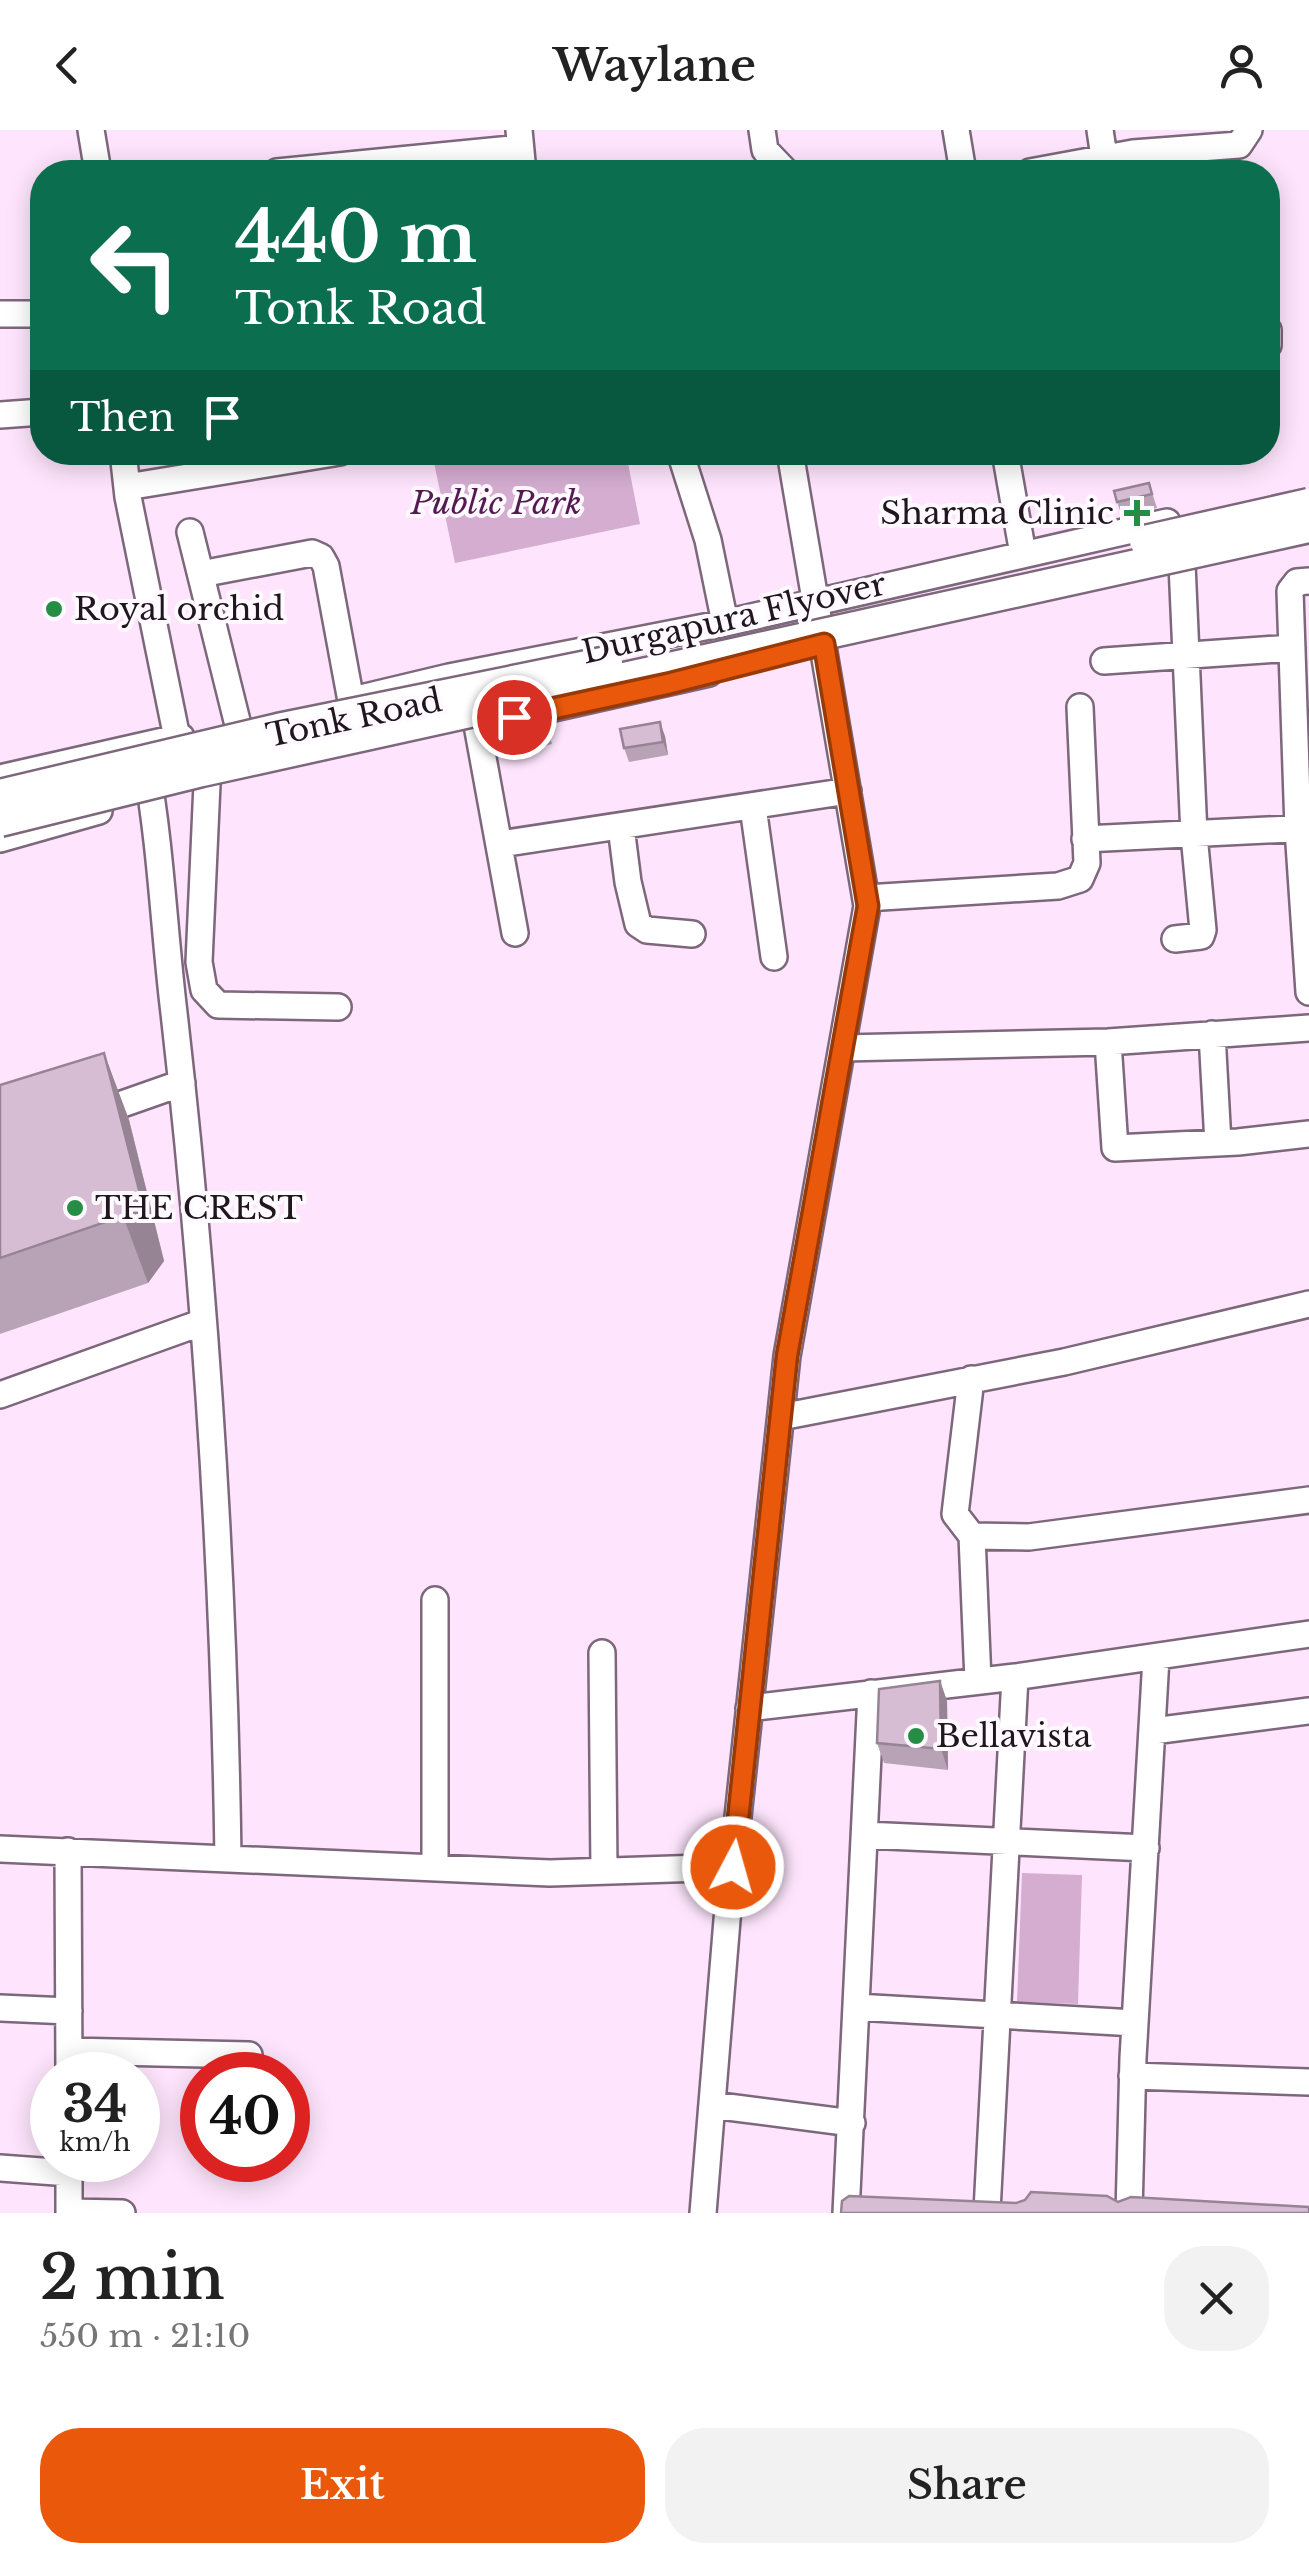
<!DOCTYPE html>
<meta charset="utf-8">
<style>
:root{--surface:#fff;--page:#f2f2f2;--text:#222;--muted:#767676;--accent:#ea580c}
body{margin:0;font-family:"Libre Baskerville",serif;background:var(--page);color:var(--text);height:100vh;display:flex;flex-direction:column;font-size:38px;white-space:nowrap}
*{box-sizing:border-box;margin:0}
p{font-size:32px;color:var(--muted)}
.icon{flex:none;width:55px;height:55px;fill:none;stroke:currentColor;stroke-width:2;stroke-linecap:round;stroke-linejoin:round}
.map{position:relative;height:2083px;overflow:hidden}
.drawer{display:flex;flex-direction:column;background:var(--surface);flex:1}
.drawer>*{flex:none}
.banner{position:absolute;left:30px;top:30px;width:1250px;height:305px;border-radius:40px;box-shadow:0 5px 25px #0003;background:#0b6e4f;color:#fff;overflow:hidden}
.speed{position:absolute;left:30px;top:1922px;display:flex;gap:20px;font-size:50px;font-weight:700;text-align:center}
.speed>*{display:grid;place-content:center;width:130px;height:130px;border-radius:50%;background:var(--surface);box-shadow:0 5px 25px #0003;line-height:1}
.speed small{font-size:25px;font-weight:400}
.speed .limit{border:15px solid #d22;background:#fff;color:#111}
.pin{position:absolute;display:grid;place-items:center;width:85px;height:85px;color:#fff;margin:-42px;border:5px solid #fff;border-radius:50%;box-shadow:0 2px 10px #0007}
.me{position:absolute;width:110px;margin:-55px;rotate:6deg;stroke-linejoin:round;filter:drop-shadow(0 0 8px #0008)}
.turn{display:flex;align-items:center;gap:35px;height:210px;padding:0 40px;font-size:45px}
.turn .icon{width:130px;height:130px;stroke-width:2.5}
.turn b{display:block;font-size:70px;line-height:85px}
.then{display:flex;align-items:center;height:95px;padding:0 40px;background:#0003;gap:20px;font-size:38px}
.round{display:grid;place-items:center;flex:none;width:105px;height:105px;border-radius:40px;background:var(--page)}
.head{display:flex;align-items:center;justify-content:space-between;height:170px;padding:0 40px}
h1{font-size:60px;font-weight:600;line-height:75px}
.action{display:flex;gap:20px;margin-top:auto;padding:20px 40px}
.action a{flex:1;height:115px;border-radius:40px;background:var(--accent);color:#fff;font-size:40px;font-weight:600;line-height:115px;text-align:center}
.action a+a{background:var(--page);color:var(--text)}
header{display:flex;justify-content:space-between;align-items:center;height:130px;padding:0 40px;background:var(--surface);font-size:45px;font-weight:600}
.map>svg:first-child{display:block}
</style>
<header><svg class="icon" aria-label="back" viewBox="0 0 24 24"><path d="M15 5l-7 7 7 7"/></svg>Waylane<svg class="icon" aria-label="person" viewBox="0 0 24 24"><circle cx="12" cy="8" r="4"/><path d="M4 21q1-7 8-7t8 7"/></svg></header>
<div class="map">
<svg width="1309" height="2083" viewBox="0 0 1309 2083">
<rect width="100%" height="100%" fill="#fee5fd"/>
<path fill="#d4add1" d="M432,323h194l14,71 -185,39z
M1022,1743l60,2 -4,129 -61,-2z"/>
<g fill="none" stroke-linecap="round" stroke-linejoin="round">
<defs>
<path id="minor" d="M91,0l7,42
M519,0l4,42
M762,0l3,20 21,22
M956,0l7,42
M1100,0l4,27
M277,42l243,-24
M1030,42l103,-19 106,-8 10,-15
M0,184h42
M1268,200v15
M0,285l42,-3
M123,322l5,45 49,241
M680,322l28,88 17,83
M1005,322l18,102
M127,357l213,-35
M190,402l48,193
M201,444l111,-21 9,4 5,9 25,135
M1309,451l-12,1 -7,9 8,238 11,163
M1104,531l188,-13
M361,568l88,-21 276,-54 442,-101
M518,586l191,-43
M477,595l38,208
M146,635c15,82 18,166 28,248 32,280 50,563 54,845
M0,648l181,-41
M207,654l-8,178 5,28 14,15 120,2
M753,677l21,150
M621,697l7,55 10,42 9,6 45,4
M0,709l99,-28
M1085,709l224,-11
M500,714l348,-53
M866,768l192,-12 22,-7 7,-16 -7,-156
M1175,809l26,-3 2,-6 -9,-95 -12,-271
M1212,904l6,109
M1108,912l7,106 123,-6 71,-8
M843,918l265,-6 201,-14
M91,985l91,-32
M971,1249l-16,135 17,22 57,1 280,-37
M0,1265l203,-73
M781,1287l283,-55 245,-58
M972,1406l6,145
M602,1523l2,218
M749,1578l266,-31 294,-43
M1153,1601l156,-20
M865,1705l281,13
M0,1719l550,24 183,-6
M68,1721l1,224
M435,1738v-268
M856,1877l279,16
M0,1878l69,3
M69,1921l180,4
M1132,1946l177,6
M712,1975l140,18
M69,2030v53
M0,2038l69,5
M987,2081l28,-534
M69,2082l53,1
M703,2083l24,-293 60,-564 80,-450 -77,-454
M846,2083l25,-520
M1129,2083l4,-155 23,-400"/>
</defs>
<use href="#minor" stroke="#7c677b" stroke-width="30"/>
<use href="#minor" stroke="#fff" stroke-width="25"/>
<defs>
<path id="major-bridge" d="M1145,411l164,-37
M0,665l278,-66 329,-67
M0,691l202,-50 1107,-244"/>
</defs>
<use href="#major-bridge" stroke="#7c677b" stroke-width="35" stroke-linecap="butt"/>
<use href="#major-bridge" stroke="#fff" stroke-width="30"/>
</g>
<path fill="#b8a3b6" d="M1149,353l8,25 -35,8 -5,-14z
M542,583l10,31 -21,5 -5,-14z
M665,606l3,19 -39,7 -5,-14z
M104,923l25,67 35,141 -16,22 -148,51v-249z
M940,1551l7,20 1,69 -64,-7 -7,-20z"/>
<path fill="#968494" d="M660,592l5,14 3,19 -5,-13z
M104,923l25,67 35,141 -16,22 -25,-67z
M940,1551l7,20 1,69 -7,-21z"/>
<path fill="#d6bdd4" stroke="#968494" stroke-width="2.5" d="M426,36l1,6h-36v-3z
M1149,353l3,11 -35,8 -3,-11z
M542,583l5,17 -21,5 -5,-18z
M660,592l3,20 -39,6 -4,-19z
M104,923l36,141 -17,22 -123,42v-173z
M940,1551l1,68 -64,-6 2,-54z
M1031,2062l76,4 11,6 13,-5 178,10v6h-468l1,-12 7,-5 167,7 9,-3z"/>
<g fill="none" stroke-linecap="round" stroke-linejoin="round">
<defs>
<path id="route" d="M514,587l153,-33 157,-40 44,262 -81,450 -54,511"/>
</defs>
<use href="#route" stroke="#983908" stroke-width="25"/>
<use href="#route" stroke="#ea580c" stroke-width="18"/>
</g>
<g fill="#268e44" stroke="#fffaff" stroke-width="4">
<path d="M1132 368h10v10h10v10h-10v10h-10v-10h-10v-10h10z"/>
<circle cx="54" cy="479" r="10"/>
<circle cx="75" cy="1078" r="10"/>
<circle cx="916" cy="1606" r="10"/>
</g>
<g text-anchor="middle" stroke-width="8" stroke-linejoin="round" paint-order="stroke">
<g font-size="32" font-style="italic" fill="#541b53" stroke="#fffaff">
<text x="496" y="384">Public Park</text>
</g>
<g font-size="32" fill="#1f161e" stroke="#fffaff" text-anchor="start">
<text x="1114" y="394" text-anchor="end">Sharma Clinic</text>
<text x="74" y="490">Royal orchid</text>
<text x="95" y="1089">THE CREST</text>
<text x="936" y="1617">Bellavista</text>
</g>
<g font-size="32" fill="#1f161e" stroke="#fffaff">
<text transform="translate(734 488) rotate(-13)" y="11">Durgapura Flyover</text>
<text transform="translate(354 588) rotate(-12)" y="11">Tonk Road</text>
</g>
</g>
</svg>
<div class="speed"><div>34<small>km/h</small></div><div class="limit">40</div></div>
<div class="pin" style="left:514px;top:587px;background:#d93025"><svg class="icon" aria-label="arrive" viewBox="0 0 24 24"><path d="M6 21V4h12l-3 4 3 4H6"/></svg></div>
<svg class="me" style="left:733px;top:1737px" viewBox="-20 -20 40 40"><circle r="17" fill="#ea580c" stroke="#fff" stroke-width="3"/><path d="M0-11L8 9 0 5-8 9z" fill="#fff"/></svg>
<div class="banner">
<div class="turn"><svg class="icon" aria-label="left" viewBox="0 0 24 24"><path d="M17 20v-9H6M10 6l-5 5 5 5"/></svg><div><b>440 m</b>Tonk Road</div></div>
<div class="then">Then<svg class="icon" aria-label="arrive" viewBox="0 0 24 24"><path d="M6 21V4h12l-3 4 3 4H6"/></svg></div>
</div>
</div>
<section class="drawer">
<div class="head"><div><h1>2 min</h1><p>550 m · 21:10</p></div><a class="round"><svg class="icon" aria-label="close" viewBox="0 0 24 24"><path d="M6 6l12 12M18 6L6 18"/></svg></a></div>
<div class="action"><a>Exit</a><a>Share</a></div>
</section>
